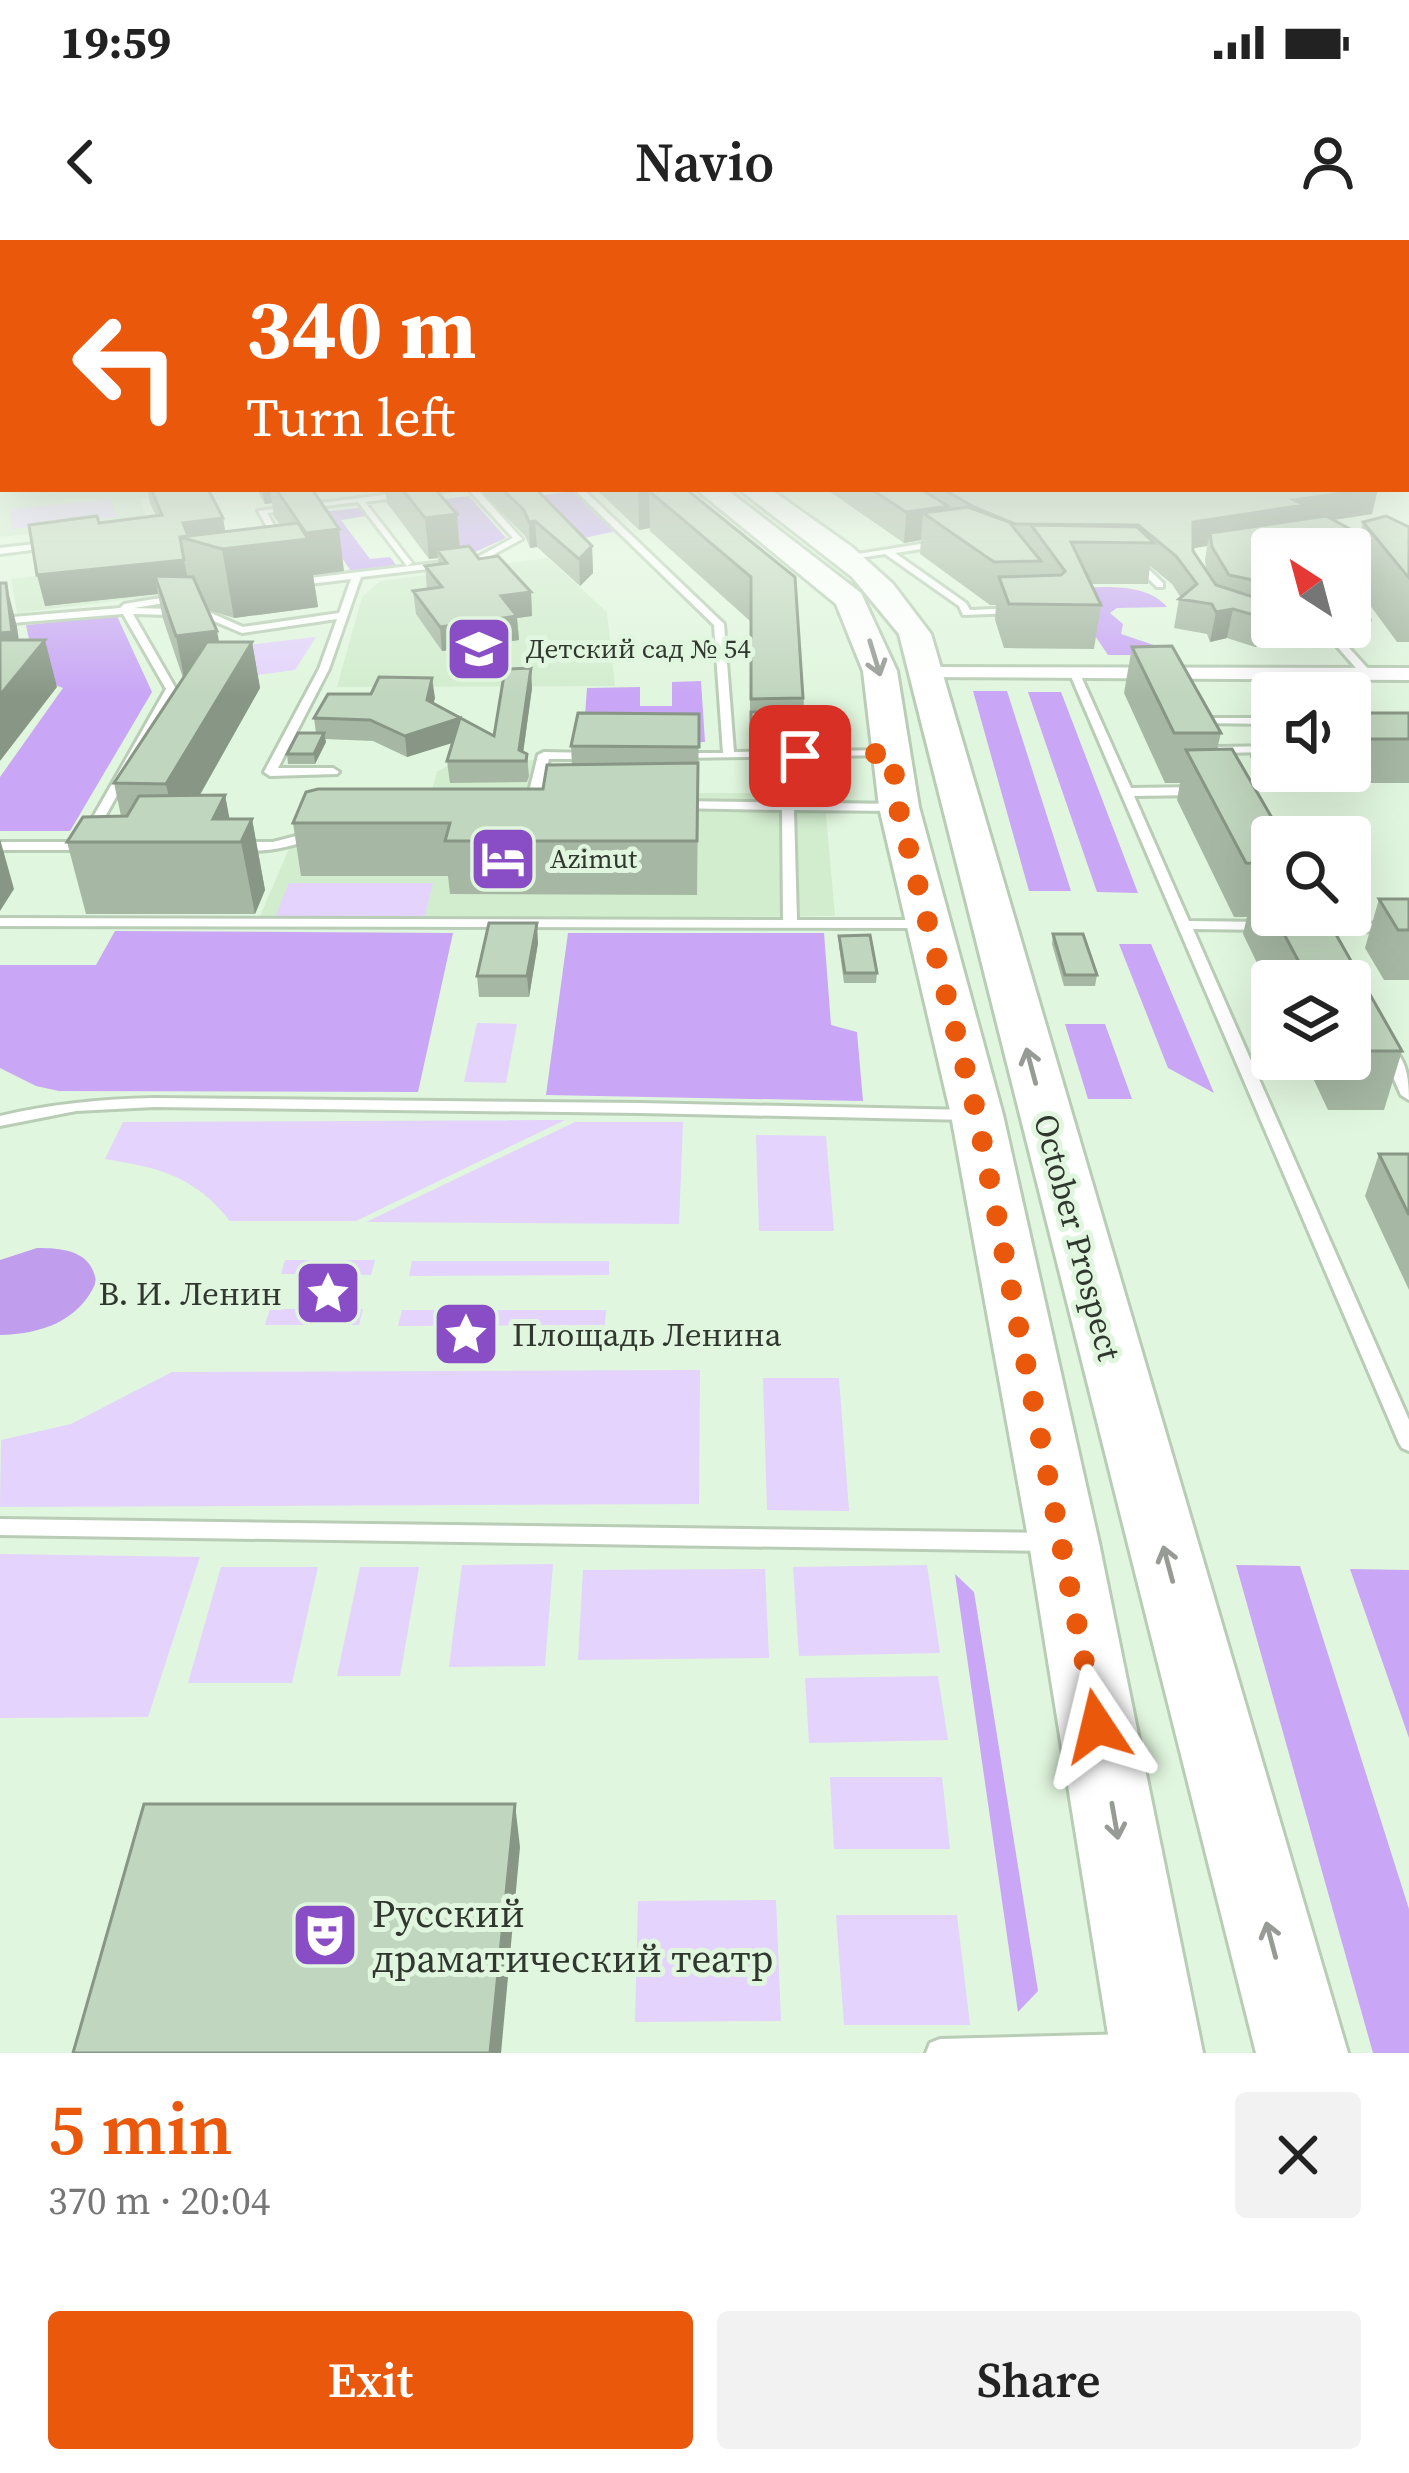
<!DOCTYPE html>
<meta charset="utf-8">
<style>
:root{--surface:#fff;--page:#f2f2f2;--text:#222;--muted:#767676;--accent:#ea580c}
body{margin:0;font-family:"Source Serif 4",serif;background:var(--page);color:var(--text);height:100vh;display:flex;flex-direction:column;font-size:45px;white-space:nowrap}
*{box-sizing:border-box;margin:0}
p{font-size:39px;color:var(--muted)}
.icon{flex:none;width:66px;height:66px;fill:none;stroke:currentColor;stroke-width:2;stroke-linecap:round;stroke-linejoin:round}
.map{position:relative;height:1813px;overflow:hidden}
.side{display:flex;flex-direction:column;background:var(--surface);flex:1}
.side>*{flex:none}
.top-card{position:absolute;left:0px;top:0px;width:1410px;height:252px;box-shadow:0 12px 48px #0002;background:#ea580c;color:#fff;overflow:hidden}
.needle{width:78px;rotate:324deg}
.buttons{position:absolute;left:1251px;top:288px;display:grid;gap:24px}
.buttons a{display:grid;place-items:center;width:120px;height:120px;border-radius:12px;background:var(--surface);box-shadow:0 12px 48px #0002;font-size:60px}
.pin{position:absolute;display:grid;place-items:center;width:102px;height:102px;color:#fff;margin:-51px;border-radius:24px;box-shadow:0 6px 18px #0006}
.me{position:absolute;width:132px;margin:-66px;rotate:350deg;stroke-linejoin:round;filter:drop-shadow(0 0 9px #0008)}
.turn{display:flex;align-items:center;gap:42px;height:252px;padding:0 48px;font-size:54px}
.turn .icon{width:156px;height:156px;stroke-width:2.5}
.turn b{display:block;font-size:84px;line-height:102px}
.round{display:grid;place-items:center;flex:none;width:126px;height:126px;border-radius:12px;background:var(--page)}
.headline{display:flex;align-items:center;justify-content:space-between;height:204px;padding:0 48px}
h1{font-size:72px;font-weight:600;line-height:90px;color:var(--accent)}
.primary-button{display:flex;gap:24px;margin-top:auto;padding:24px 48px}
.primary-button a{flex:1;height:138px;border-radius:12px;background:var(--accent);color:#fff;font-size:48px;font-weight:600;line-height:138px;text-align:center}
.primary-button a+a{background:var(--page);color:var(--text)}
.status{display:flex;justify-content:space-between;align-items:center;height:84px;padding:0 60px;background:var(--surface);direction:ltr}
.status svg{height:33px;fill:currentColor}
header{display:flex;justify-content:space-between;align-items:center;height:156px;padding:0 48px;background:var(--surface);font-size:54px;font-weight:600}
.map>svg:first-child{display:block}
</style>
<div class="status"><b>19:59</b><svg viewBox="0 0 49 12"><path d="M0 12V9h3v3zM5 12V6h3v6zM10 12V3h3v9zM15 12V0h3v12zM26 1h20v11H26zM47 4h2v5h-2z"/></svg></div>
<header><svg class="icon" aria-label="back" viewBox="0 0 24 24"><path d="M15 5l-7 7 7 7"/></svg>Navio<svg class="icon" aria-label="person" viewBox="0 0 24 24"><circle cx="12" cy="8" r="4"/><path d="M4 21q1-7 8-7t8 7"/></svg></header>
<div class="map">
<svg width="1409" height="1813" viewBox="0 0 1409 1813">
<rect width="100%" height="100%" fill="#e1f6de"/>
<path fill="#d2ecce" d="M0,203l3,46h229l-92,10 8,22 -148,16z
M221,315l17,31 -221,27 -6,-34z
M548,318l59,54 8,74 -278,1 25,-90 18,-16z
M552,520l-6,33h278l11,123 -577,5 54,-126 119,-2 6,-21 20,-11z"/>
<path fill="#e4d3fc" d="M111,259l6,18 -105,12 -3,-20z
M316,397l-21,33 -45,6 -10,-30z
M289,643h144l-9,35h-149z
M477,783l40,1 -11,59 -42,-1z
M565,880l-209,101h-126c-36,-45 -69,-53 -125,-62l18,-37z
M575,882h108l-4,102 -313,-2z
M756,895l70,1 8,95h-75z
M285,1020h90l-4,15 -90,-1z
M412,1021h197v14l-200,1z
M270,1069h93l-4,16h-94z
M402,1070h204l-1,15 -207,1z
M700,1130l-1,134 -699,3 1,-67 70,-16 101,-52z
M763,1138h76l10,133 -82,-1z
M0,1314l200,3 -52,160 -148,1z
M553,1324l-8,102 -96,1 13,-102z
M927,1325l13,88 -141,3 -6,-89z
M221,1327h97l-26,116h-104z
M360,1327h59l-19,109h-63z
M765,1329l4,89 -191,2 5,-90z
M938,1436l10,64 -139,3 -4,-65z
M830,1537h112l8,72h-116z
M776,1660l5,121 -146,1 3,-121z
M836,1675h121l13,110h-126z"/>
<path fill="#c9a6f6" d="M574,251l42,40 -46,10 -43,-44z
M469,256l37,42 -40,18 -45,-54z
M359,268l7,8 -25,4 29,39 20,-2 6,8 -45,6 -40,-58z
M1063,348c34,0 82,-8 104,19l-50,1 -7,5 13,11 -2,10 39,13 -8,8h-44z
M117,376l35,76 -82,139h-70v-54l63,-89 -26,-10 -11,-53z
M701,441l4,61 -122,1 4,-55 53,-1v19h32v-24z
M973,451h34l64,200h-42z
M1028,452h33l77,201 -41,-1z
M115,691l338,2 -35,159 -359,-1 -23,-5 -36,-18v-103h96z
M568,693h256l7,92 26,7 6,69 -317,-6z
M1119,704h32l63,149 -46,-25z
M1065,784h40l27,75h-44z
M1236,1325l64,1 109,343v144h-36z
M1350,1329l59,1v168z
M955,1334l19,18 64,399 -20,21z"/>
<path fill="#c19eed" d="M37,1008c27,0 55,3 59,34 -17,40 -56,52 -96,53v-75z"/>
<g fill="none" stroke-linecap="round" stroke-linejoin="round">
<defs>
<path id="lane" d="M0,219h3v4h-3z
M431,249h25l-91,13 47,61 -5,3 -49,-64 -91,11 18,32 -4,3 -4,-3 -19,-34z
M468,249h9l45,50 -44,24 -117,14 -32,92 -51,99h55l6,4 -2,2 -67,2 -6,-4 55,-103 18,-50 -95,14 -40,-17 -69,-2 43,75 -80,144 -2,3h-8l-2,-3 82,-144 -43,-75 -123,10v-6l120,-10 4,-4 55,-9 5,3 -2,2 -48,8 70,2 39,17 96,-14 12,-34 -58,7 -5,-3 5,-3 183,-22 37,-20z
M574,249h9l141,135 10,128 158,-2 6,3 -2,2 -218,3 -2,-2 6,-3h41l-9,-128z
M939,301l4,3 -1,2 -47,7 71,50 4,7 45,-2 5,3 -2,2 -55,2 -4,-9 -74,-52 -41,6 -5,-3z
M53,302l3,1v4l-56,7v-6z
M1133,320h6l24,23v4h-6l-24,-23z
M1350,358l19,22 -15,7h-8h4v-5l8,-3 -8,-11z
M1320,387h10l41,45v4h-8z
M1071,432l9,2 51,114 68,-1 6,4 -6,4 -65,1 55,125 78,1 7,4 -7,4 -74,-1 216,491v31l-7,-3 -3,-5 -329,-769z
M1311,432h8l17,21h-11l-15,-19z
M1202,478h70v6l-74,-1v-4z
M1272,506v6l-53,1 -6,-3 6,-3z
M544,512l46,1 6,3 -6,3h-41l-12,49 -2,3h-8l-2,-3 13,-53z
M678,561l224,3 2,3 -6,4 -104,-1 3,110h131l7,4 -7,4 -928,-2v-8l783,2 -1,-110 -108,-2v-6z
M312,592l6,4 -2,3c-27,7 -59,18 -85,7l6,-4h36z
M0,602h86l6,4 -6,4h-86z
M1311,683l98,1v8l-103,-2 -2,-3z
M1390,807c17,10 19,34 19,53l-8,-5 -19,-43z
M154,858l486,5 330,7 8,5 -8,5 -330,-7 -486,-6 -78,4 -76,15v-10c51,-12 101,-17 154,-18z
M0,1279l1049,14 8,3 3,6 -3,6 -8,3 -1049,-16z
M1131,1794l10,4 4,10 -2,5h-217l4,-10 10,-4z"/>
<path id="street" d="M923,427l486,1v12l-493,-3 -4,-4z"/>
<path id="primary" d="M696,249h30l135,104 36,78 22,136 84,308 96,428 104,510h-92l-82,-510 -78,-428 -72,-308 -16,-136 -27,-67z
M739,249h31l82,58 41,37 38,50 417,1419h-92l-357,-1419 -47,-57z"/>
</defs>
<use href="#lane" stroke="#b9cdb6" stroke-width="6"/>
<use href="#street" stroke="#b9cdb6" stroke-width="6"/>
<use href="#primary" stroke="#b9cdb6" stroke-width="6"/>
<use href="#lane" fill="#fff" fill-rule="evenodd"/>
<use href="#street" fill="#fff" fill-rule="evenodd"/>
<use href="#primary" fill="#fff" fill-rule="evenodd"/>
</g>
<path fill="#a6b8a3" fill-rule="evenodd" d="M147,249h61l15,29 2,13 55,-6 -6,-8 -2,-14 -7,1 -8,-15h55l32,82 -31,4 5,32 -84,11 -26,-8 11,32h33l8,46 -60,107h25l4,24h23l13,71 -10,24h-169l-19,-72 54,-26 -7,-33 69,-105 -20,-59 -5,-25 -113,12 54,-83 57,-7 -6,-13z
M376,249h59l22,25 3,33 71,45 1,24 -15,2 2,22 -77,11 -26,-37 -3,-23 14,-2 -2,-23 13,-2v-6l-9,1 -42,-56 -2,-13 -8,1z
M479,249h57l56,57 1,27 -13,13 -43,-39 -7,1 -5,-12z
M596,249h90l109,88 11,159 -2,50h-54v-165l-100,-90v-3l-11,2z
M826,249h276l270,25 -39,6 27,14 3,-12 46,5v115h-12l-47,-64 4,-16 -4,2v-15h-78v78h19l-1,5 -35,15 -28,-9 -17,4 -3,-8 -33,-6 5,-29 2,-1 -9,-14 -22,-18 -2,18h-57l10,21 -7,44 -90,-1 -9,-28 1,-15h-6l-70,-51 1,-14 -17,3zM1207,306l-2,14 1,10 -13,-22z
M1132,407l89,86 -4,16 55,88v78h53l77,136 -18,59h-56l-24,-51h46v-78h-78v13l-29,-60 4,-17h-13l-57,-117 3,-17h-15l-41,-90z
M532,448l-9,64 4,2 2,22 -2,6 -77,1 -3,-22 6,-19 -46,15 -34,-16 -48,-2 1,3 -11,22h-27l-1,-10 29,-21 -2,-15 121,-20 -2,5 61,33z
M1260,473h12v58h78v-58h59v70h-143l-16,-26z
M699,474l-2,181 -247,-1 -2,-18h-147l-8,-53 250,-34 29,-24 -1,-19z
M1379,659h30v81h-25l-19,-32z
M1053,694l44,41 -2,11h-31l-12,-42z
M839,696l38,37 -1,10h-32l-5,-37z
M538,703l-9,54h-50l-2,-21z
M1379,914h30v136l-44,-94z"/>
<path fill="#879685" d="M262,249h8l2,14 -7,1z
M672,249l-23,2 1,37 -11,2 -1,-40z
M1371,249h7l-6,25 -73,11 -89,8 -3,13 -18,3 4,-27 101,-22z
M948,266l-2,23 -23,-16 -2,27 -17,3 2,-31z
M457,274l3,41 -23,-5 1,8 -9,1 -4,-41z
M223,278l5,30 -42,-9 -3,-16z
M535,281l2,26 -7,1 -1,-26z
M339,289l5,42 -31,4 5,32 -84,11 -12,-69 85,-10 -1,-6z
M1341,290l-5,19h-64v17l-14,-25z
M1360,295l-6,27 -4,2 3,-26z
M592,306l1,27 -13,13 -1,-27z
M184,320l6,30 -35,-14 3,18 -113,12 -8,-31z
M6,343l11,44 6,41 22,-28 12,47 -57,74v-128z
M531,352l1,24 -15,2 2,22 -77,11 -2,-24 61,-31z
M1233,369l-6,29 -17,4 6,-30z
M1272,373v14h19l-1,5 -35,15 6,-30z
M217,391l9,46 -41,6 -9,-47z
M252,402l8,46 -83,147 -11,-51z
M531,428l1,20 -10,73 -3,-11z
M432,438l3,20 -6,22 -2,-20z
M460,478l2,22 -55,17 -2,-21z
M324,493l2,9 -11,22 -1,-10z
M225,555l9,47 -21,-23z
M252,579l13,71 -10,24 -14,-72z
M0,599l14,50 -14,22z
M537,683l1,20 -9,54 -2,-21z
M515,1564l5,43 -19,206h-11z"/>
<path fill="#c1d6be" stroke="#879685" stroke-width="3" d="M151,249h57l15,29 -40,5 5,13 -8,1 4,23 -147,15 -8,-50 68,-9 2,7 63,-8z
M276,249h36l27,40 -33,4z
M402,249h33l22,25 -32,4z
M502,249h34l56,57 -13,13 -44,-38 -6,1 -5,-12z
M668,249h18l109,88 8,121 -52,1v-122l-102,-86z
M871,249h50l27,17 -42,6z
M943,249l154,1 274,-1 -77,11 10,5 -111,17v29l23,34 34,11h22v17l-11,4 -28,-8 -17,3 -4,-8 -33,-5 18,-15 -21,-28 -38,-31 -123,-1 -41,-17z
M968,267l41,15 32,39 -47,1 -71,-49z
M1326,276l35,19 -8,3 -1,6 -11,-14 -83,11 14,23v20l-43,-9 -17,-28 -2,-14z
M1386,276l23,11v51l-46,-56z
M298,283l10,16 -86,10 -42,-12z
M1031,285l106,2 17,16 -83,-1 30,63 -92,-1 -10,-27 62,-2 4,-4z
M469,306l10,13 19,-3 33,36 -30,4 16,20 -77,11 -27,-36 29,-4 -17,-21 22,-3 -10,-13z
M155,336l38,1 24,54 -41,5z
M0,343h6l6,49 -12,1z
M0,400h45l-45,55z
M207,402h45l-86,142 -52,-1z
M1172,406l49,87h-47l-42,-86z
M531,428l-12,82 8,4 -1,7h-79l13,-43 -55,18 -35,-16 -56,-2 14,-24h43l8,-17 53,1 -5,22 67,36 11,-67z
M751,472h53l2,24h-55z
M578,473l121,1v33l-128,-1z
M1260,473h12v20z
M1350,473h59v26h-59z
M298,493h26l-10,21h-27z
M1232,509l51,88h-11v27l-26,-1 -60,-113z
M698,523l-1,78h-252l5,-18h-157l13,-31 12,-3h225l4,-24z
M225,555l-12,24h39l-11,23h-174l16,-25 44,-1 12,-20z
M1256,640h16v31z
M1379,659h30v31h-11z
M1274,675h51l77,136h-52v-70h-41z
M489,683h48l-10,53h-50z
M1053,694h30l14,41h-32z
M870,695l7,38h-32l-6,-37z
M1379,914h30v61z
M144,1564h371l-25,249h-417z"/>
<defs><path id="oneway-shaft" d="M-6 0H5M1.5-3L5.5 0L1.5 3" fill="none" stroke-width="1.6" stroke-linecap="round" stroke-linejoin="round" transform="scale(3)"/></defs>
<g stroke="#979b96">
<use href="#oneway-shaft" transform="translate(875 418) rotate(73)"/>
<use href="#oneway-shaft" transform="translate(1031 826) rotate(-105)"/>
<use href="#oneway-shaft" transform="translate(1168 1324) rotate(-105)"/>
<use href="#oneway-shaft" transform="translate(1115 1581) rotate(80)"/>
<use href="#oneway-shaft" transform="translate(1271 1700) rotate(-105)"/>
</g>
<linearGradient id="sky" x2="0" y2="1"><stop stop-color="#98abea"/><stop offset="0.44" stop-color="#f2fbf0"/><stop offset="1" stop-color="#f2fbf0" stop-opacity="0"/></linearGradient>
<rect width="1409" height="457" fill="url(#sky)"/>
<g fill="none" stroke-linecap="round" stroke-linejoin="round">
<path stroke="#ea580c" stroke-width="21" stroke-dasharray="0 37.8" d="M800,516l92,-3 6,54 79,308 120,611"/>
</g>
<defs>
<symbol id="school-square" viewBox="-11 -11 22 22"><rect x="-9" y="-9" width="18" height="18" rx="4" fill="#894ec5" stroke="#e1f6de"/><path d="M0-5L7-2L0 1L-7-2ZM-4 1L0 2.5L4 1V4Q0 6-4 4Z" fill="#fff"/></symbol>
<symbol id="hotel-square" viewBox="-11 -11 22 22"><rect x="-9" y="-9" width="18" height="18" rx="4" fill="#894ec5" stroke="#e1f6de"/><path d="M-6-4.5h1.5V1H6V5H4.5V3h-9V5H-6ZM-4 0a1.8 1.8 0 1 1 3.6 0ZM.5 0V-2.5h3Q6-2.5 6 0Z" fill="#fff"/></symbol>
<symbol id="sight-square" viewBox="-11 -11 22 22"><rect x="-9" y="-9" width="18" height="18" rx="4" fill="#894ec5" stroke="#e1f6de"/><path d="M0-6L1.8-2.2L6-1.7L2.9 1.2L3.7 5.4L0 3.3L-3.7 5.4L-2.9 1.2L-6-1.7L-1.8-2.2Z" fill="#fff"/></symbol>
<symbol id="theatre-square" viewBox="-11 -11 22 22"><rect x="-9" y="-9" width="18" height="18" rx="4" fill="#894ec5" stroke="#e1f6de"/><path d="M-5-5.5Q0-4 5-5.5V0Q5 5 0 6Q-5 5-5 0ZM-3.3-2.5H-1v1.5H-3.3ZM1-2.5H3.3v1.5H1ZM-2.8 1Q0 5.5 2.8 1Z" fill="#fff"/></symbol>
</defs>
<g fill-rule="evenodd">
<use href="#school-square" x="441" y="371" width="76" height="76"/>
<use href="#hotel-square" x="465" y="581" width="76" height="76"/>
<use href="#sight-square" x="290" y="1015" width="76" height="76"/>
<use href="#sight-square" x="428" y="1056" width="76" height="76"/>
<use href="#theatre-square" x="287" y="1657" width="76" height="76"/>
</g>
<g text-anchor="middle" stroke-width="10" stroke-linejoin="round" paint-order="stroke">
<g font-size="27" fill="#2f372e" stroke="#e1f6de" text-anchor="start">
<text x="526" y="418">Детский сад № 54</text>
<text x="550" y="628">Azimut</text>
</g>
<g font-size="33" fill="#2f372e" stroke="#e1f6de">
<text transform="translate(1078 997) rotate(75)" y="12">October Prospect</text>
</g>
<g font-size="33" fill="#2f372e" stroke="#e1f6de" text-anchor="end">
<text x="282" y="1065">В. И. Ленин</text>
<text x="512" y="1106" text-anchor="start">Площадь Ленина</text>
</g>
<g font-size="39" fill="#2f372e" stroke="#e1f6de" text-anchor="start">
<text x="372" y="1687">Русский<tspan x="372" dy="45">драматический театр</tspan></text>
</g>
</g>
</svg>
<div class="buttons">
<a><svg class="needle" viewBox="-14 -14 28 28"><path d="M0-13l5 13h-10z" fill="#e53935"/><path d="M0 13l5-13h-10z" fill="#767676"/></svg></a>
<a><svg class="icon" aria-label="sound" viewBox="0 0 24 24"><path d="M4 9h4l5-4v14l-5-4H4zM17 9q2 3 0 6"/></svg></a>
<a><svg class="icon" aria-label="search" viewBox="0 0 24 24"><circle cx="10" cy="10" r="6"/><path d="M15 15l6 6"/></svg></a>
<a><svg class="icon" aria-label="layers" viewBox="0 0 24 24"><path d="M12 4l9 5-9 5-9-5zM3 14l9 5 9-5"/></svg></a>
</div>
<div class="pin" style="left:800px;top:516px;background:#d93025"><svg class="icon" aria-label="arrive" viewBox="0 0 24 24"><path d="M6 21V4h12l-3 4 3 4H6"/></svg></div>
<svg class="me" style="left:1097px;top:1486px" viewBox="-20 -20 40 40"><path d="M0-17L14 15 0 8-14 15z" fill="#ea580c" stroke="#fff" stroke-width="4"/></svg>
<div class="top-card">
<div class="turn"><svg class="icon" aria-label="left" viewBox="0 0 24 24"><path d="M17 20v-9H6M10 6l-5 5 5 5"/></svg><div><b>340 m</b>Turn left</div></div>
</div>
</div>
<section class="side">
<div class="headline"><div><h1>5 min</h1><p>370 m · 20:04</p></div><a class="round"><svg class="icon" aria-label="close" viewBox="0 0 24 24"><path d="M6 6l12 12M18 6L6 18"/></svg></a></div>
<div class="primary-button"><a>Exit</a><a>Share</a></div>
</section>
